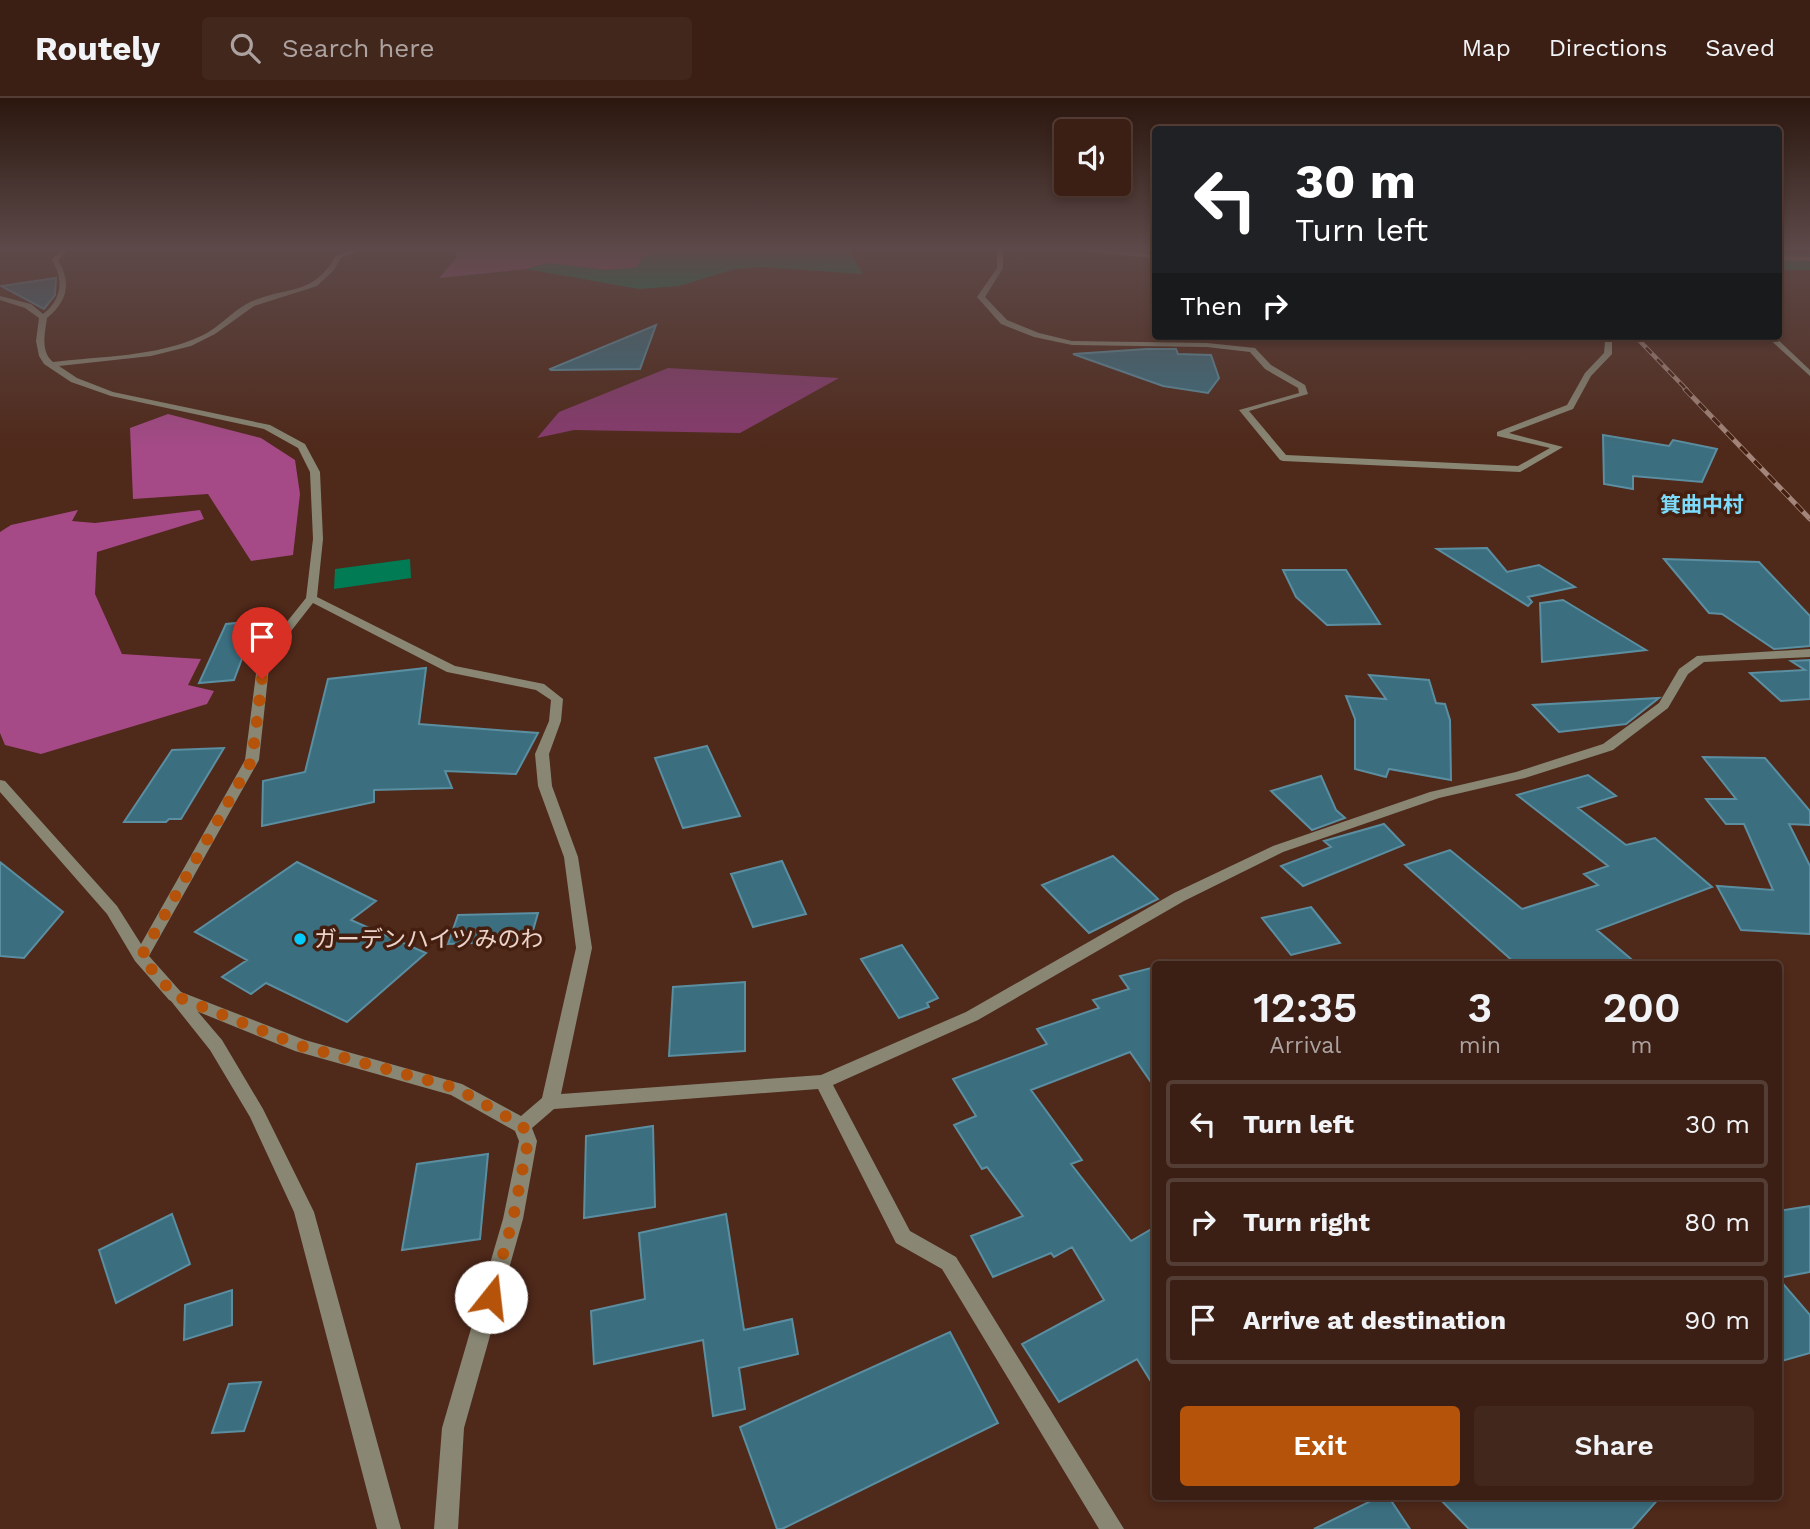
<!DOCTYPE html>
<meta charset="utf-8">
<style>
:root{--surface:#3b1f14;--page:#42271d;--text:#f1f3f6;--muted:#aca2a0;--line:#543d34;--accent:#b45309}
body{margin:0;font-family:"Work Sans","Noto Sans JP",sans-serif;background:var(--page);color:var(--text);height:100vh;display:flex;flex-direction:column;font-size:26px;white-space:nowrap}
*{box-sizing:border-box;margin:0}
p{font-size:23px;color:var(--muted)}
.icon{flex:none;width:38px;height:38px;fill:none;stroke:currentColor;stroke-width:2;stroke-linecap:round;stroke-linejoin:round}
.map{position:relative;flex:1;overflow:hidden}
.details{position:absolute;left:1152px;top:863px;width:630px;height:539px;display:flex;flex-direction:column;background:var(--surface);border-radius:7px;box-shadow:0 4px 10px #0003,0 0 0 2px var(--line)}
.details>*{flex:none}
.hud{position:absolute;left:1152px;top:28px;width:630px;height:214px;border-radius:7px;box-shadow:0 4px 10px #0003,0 0 0 2px var(--line);background:#202124;color:#fff;overflow:hidden}
.tools{position:absolute;left:1054px;top:21px;display:grid;gap:14px}
.tools a{display:grid;place-items:center;width:77px;height:77px;border-radius:7px;background:var(--surface);box-shadow:0 4px 10px #0003,0 0 0 2px var(--line);font-size:35px}
.pin{position:absolute;display:grid;place-items:center;width:60px;height:60px;color:#fff;margin:-72px -30px;border-radius:50% 50% 50% 0;rotate:-45deg;box-shadow:0 0 7px #0007}
.pin .icon{rotate:45deg}
.me{position:absolute;width:77px;margin:-38px;rotate:16deg;stroke-linejoin:round;filter:drop-shadow(0 0 5px #0008)}
.turn{display:flex;align-items:center;gap:24px;height:147px;padding:0 28px;font-size:32px}
.turn .icon{width:91px;height:91px;stroke-width:2.5}
.turn b{display:block;font-size:49px;line-height:60px}
.then{display:flex;align-items:center;height:66px;padding:0 28px;background:#0003;gap:14px;font-size:26px}
.eta{display:flex;justify-content:space-evenly;align-items:center;height:119px;text-align:center}
.eta b{font-size:42px;font-weight:600;line-height:49px}
.primary-button{display:flex;gap:14px;margin-top:auto;padding:14px 28px}
.primary-button a{flex:1;height:80px;border-radius:7px;background:var(--accent);color:#fff;font-size:28px;font-weight:600;line-height:80px;text-align:center}
.primary-button a+a{background:var(--page);color:var(--text)}
ul{padding:0;list-style:none}
li{display:flex;align-items:center;gap:21px;height:88px;margin:0 14px 10px;padding:0 14px;border:4px solid var(--line);border-radius:7px}
li div{flex:1}
li b{display:block;font-size:26px}
li em{font-style:normal}
header{display:flex;align-items:center;gap:42px;box-sizing:border-box;height:98px;padding:0 35px;background:var(--surface);border-bottom:2px solid var(--line)}
header strong{font-size:33px}
nav{display:flex;gap:38px;margin-inline-start:auto;font-size:24px}
.search{width:490px;height:63px;background:var(--page);display:flex;align-items:center;gap:18px;box-sizing:border-box;padding:0 24px;border-radius:7px;color:var(--muted);font-size:26px}
.map>svg:first-child{display:block}
</style>
<header>
<strong>Routely</strong>
<div class="search"><svg class="icon" aria-label="search" viewBox="0 0 24 24"><circle cx="10" cy="10" r="6"/><path d="M15 15l6 6"/></svg>Search here</div>
<nav><a>Map</a><a>Directions</a><a>Saved</a></nav>
</header>
<div class="map">
<svg width="1810" height="1431" viewBox="0 0 1810 1431">
<rect width="100%" height="100%" fill="#4f291a"/>
<path fill="#873b6e" d="M668,270l171,10 -99,55 -166,-3 -37,8 22,-26z"/>
<path fill="#a54a87" d="M456,150h223l-28,6 -14,14 -31,2 -57,-7 -23,6 -87,9 18,-21z
M168,316l93,24 34,22 5,34 -7,61 -42,6 -43,-67 -75,5 -3,-71z
M78,412l-6,11 23,2 105,-13 4,9 -107,33 -2,42 27,60 79,5 -13,26 26,6 -7,13 -166,50 -36,-9 -5,-12v-201l11,-7z"/>
<path fill="#007b53" d="M679,150h169l15,26 -101,-7 -27,2 -56,17 -40,3 -113,-20 23,-6 57,7 31,-3 6,-11z
M410,461l1,19 -77,11 1,-20z"/>
<g fill="none" stroke-linecap="round" stroke-linejoin="round">
<path fill="#007b53" fill-rule="evenodd" d="M1124,150h31v10l-28,-4z
M1778,156h32v16h-32z"/>
</g>
<path fill="#3b6f80" stroke="#5a8ea0" stroke-width="2" d="M56,180l-1,17 -11,14 -43,-23z
M656,227l-16,44 -89,1 -1,-1z
M1147,251h29l2,5 33,1 8,23 -11,15 -45,-7 -90,-32z
M1603,337l66,11 4,-6 44,9 -15,33 -69,-6v13l-29,-5z
M1487,450l20,24 32,-7 36,22 -47,10 4,5 -4,4 -91,-57z
M1664,461l95,3 51,54v30l-36,3 -52,-35 -13,-1z
M1283,472h63l34,54 -53,1 -31,-28z
M1563,502l83,50 -104,12 -2,-59z
M256,523l-22,59 -35,3 27,-59z
M1810,562v39l-29,2 -31,-28 55,-3 -14,-9z
M426,570l-7,56 119,9 -22,41 -71,-3 7,17 -78,2v12l-112,24 1,-45 42,-9 23,-93z
M1369,577l60,5 7,23 9,1 5,16 1,60 -62,-11 -3,8 -31,-8v-50l-9,-23 40,3z
M1659,600l-33,26 -67,8 -26,-27z
M707,648l33,70 -57,12 -28,-70z
M224,650l-43,71h-12l-3,3h-42l48,-72z
M1703,659l62,1 45,53v14l-21,-1 21,42v68l-69,-4 -24,-44 56,4 -29,-66h-18l-20,-25h30z
M1588,677l28,21 -38,12 48,37 29,-7 57,49 -115,43 40,34h-121l-111,-99 45,-15 72,59 76,-24 -14,-11 24,-8 -91,-71z
M1321,678l15,34 9,8 -33,12 -41,-39z
M1384,726l20,21 -101,41 -22,-20 50,-19 -7,-6z
M1113,758l45,43 -69,34 -47,-48z
M782,763l24,53 -53,13 -22,-53z
M0,764l63,50 -39,46 -24,-2z
M297,764l79,39 -25,19 75,33 -79,69 -81,-39 -15,11 -29,-17 25,-17 -52,-28z
M1311,809l29,36 -49,12 -29,-37z
M538,815l-8,28 -82,3 10,-29z
M902,847l36,53 -11,5 2,4 -30,11 -38,-59z
M1155,869v121l-25,-36 -99,38 51,70 -11,4 60,77 24,-14v161l-18,-29 -78,43 -37,-58 82,-44 -32,-53 -18,10 -3,-4 -58,24 -22,-41 52,-20 -36,-49 -5,2 -28,-44 22,-9 -23,-37 94,-35 -10,-15 62,-21 -6,-8 36,-11 -9,-13z
M745,884v69l-76,5 4,-69z
M653,1028l2,81 -71,11 2,-82z
M488,1056l-8,85 -78,11 15,-86z
M1810,1108v66l-32,6 32,37v38l-32,9v-151z
M172,1116l18,50 -74,39 -17,-53z
M726,1116l18,116 48,-11 6,35 -59,14 6,41 -32,7 -10,-76 -109,24 -3,-53 54,-12 -6,-66z
M232,1192v35l-48,15 1,-35z
M950,1234l48,91 -216,106h-5l-37,-102z
M261,1284l-17,49 -32,2 17,-49z
M1381,1398h7l22,33h-96z
M1437,1398h224l-29,33h-163z"/>
<g fill="none" stroke-linecap="round" stroke-linejoin="round">
<path fill="#898774" fill-rule="evenodd" d="M175,892l6,2 41,48 41,69 51,103 87,317h-24l-83,-317 -44,-95 -40,-67 -43,-54 2,-4z"/>
<path fill="#898774" fill-rule="evenodd" d="M63,150h7l-12,12c14,23 9,42 -11,58 -2,15 -7,33 6,44 49,-6 103,-5 148,-26 20,-9 33,-28 54,-36 36,-14 58,-5 81,-44l19,-8h9l-23,10 -7,12 -17,16 -63,20 -39,28 -24,12 -40,10 -92,10 18,12 36,14 157,33 35,19 15,28 3,67 -6,58 138,69 89,18 19,15 -2,22 -12,33 3,32 26,71 14,91 -31,146 260,-19 145,-63 208,-119 99,-47 157,-54 86,-20 87,-28 56,-41 20,-34 18,-13 113,-7v8l-106,5 -16,12 -20,34 -55,42 -88,28 -86,20 -156,54 -99,49 -206,119 -145,65 77,146 46,26 168,272h-25l-157,-260 -46,-26 -78,-154 -264,20 -22,19 5,13 -14,78 -59,209 -6,101h-24l8,-101 61,-209 16,-78 -4,-10 -64,-36 -156,-44 -126,-51 -34,-39 -28,-47 -107,-122v-12l5,1 112,125 24,38 104,-184 13,-102 48,-60 7,-59 -3,-67 -12,-24 -34,-19 -153,-33 -40,-14 -27,-18 -5,-8 -3,-15 3,-23 -14,-10 -25,-8v-4l31,8 12,10c19,-15 21,-34 9,-54zM313,505l134,69 89,18 15,10 -2,21 -14,33 3,32 26,71 12,91 -34,150 -21,18 -59,-32 -157,-44 -124,-48 -32,-36 110,-196 11,-102z
M997,150h6v20l-18,29 22,23 32,13 33,8 135,2 48,5 16,17 34,20 3,9 -59,17 37,44 232,11 32,-18 -53,-12v-4l70,-27 18,-32 19,-20 1,-11 -6,-6h8l5,4v14l-21,22 -18,33 -64,24 54,14 -43,25 -237,-11 -3,-1 -41,-50 60,-17 -1,-5 -33,-19 -15,-17 -43,-5 -135,-2 -38,-8 -33,-13 -24,-27 20,-29z
M1065,150l90,6v4l-87,-8z
M1778,158l32,1v4l-32,-1z
M1766,238h8l36,34v6z"/>
<defs>
<path id="rail-far1" d="M1635,238l52,54"/>
<path id="rail" d="M1685,291l125,130"/>
</defs>
<use href="#rail-far1" stroke="#a48579" stroke-width="4.5"/>
<use href="#rail" stroke="#a48579" stroke-width="5"/>
<use href="#rail-far1" stroke="#441f10" stroke-width="2.5" stroke-dasharray="8" stroke-linecap="butt"/>
<use href="#rail" stroke="#441f10" stroke-width="3.5" stroke-dasharray="10" stroke-linecap="butt"/>
</g>
<linearGradient id="sky" x2="0" y2="1"><stop stop-color="#2b170e"/><stop offset="0.43" stop-color="#5d4949"/><stop offset="1" stop-color="#5d4949" stop-opacity="0"/></linearGradient>
<rect width="1810" height="351" fill="url(#sky)"/>
<g fill="none" stroke-linecap="round" stroke-linejoin="round">
<path stroke="#b45309" stroke-width="12" stroke-dasharray="0 21.6" d="M262,581l-10,81 -111,197 34,39 126,50 155,42 67,38 5,15 -15,78 -22,78"/>
</g>
<circle fill="#04cbf9" stroke="#441f10" stroke-width="2.5" cx="300" cy="841" r="7"/>
<g text-anchor="middle" stroke-width="7" stroke-linejoin="round" paint-order="stroke">
<g font-size="21" font-weight="bold" fill="#7cdbfb" stroke="#441f10">
<text x="1702" y="414">箕曲中村</text>
</g>
<g font-size="23" fill="#ecd3c9" stroke="#441f10" text-anchor="start">
<text x="314" y="849">ガーデンハイツみのわ</text>
</g>
</g>
</svg>
<div class="tools">
<a><svg class="icon" aria-label="sound" viewBox="0 0 24 24"><path d="M4 9h4l5-4v14l-5-4H4zM17 9q2 3 0 6"/></svg></a>
</div>
<div class="pin" style="left:262px;top:581px;background:#d93025"><svg class="icon" aria-label="arrive" viewBox="0 0 24 24"><path d="M6 21V4h12l-3 4 3 4H6"/></svg></div>
<svg class="me" style="left:491px;top:1199px" viewBox="-20 -20 40 40"><circle r="19" fill="#fff"/><path d="M0-13L10 11 0 6-10 11z" fill="#b45309"/></svg>
<div class="hud">
<div class="turn"><svg class="icon" aria-label="left" viewBox="0 0 24 24"><path d="M17 20v-9H6M10 6l-5 5 5 5"/></svg><div><b>30 m</b>Turn left</div></div>
<div class="then">Then<svg class="icon" aria-label="right" viewBox="0 0 24 24"><path d="M7 20v-9h11M14 6l5 5-5 5"/></svg></div>
</div>
<section class="details">
<div class="eta">
<div><b>12:35</b><p>Arrival</p></div>
<div><b>3</b><p>min</p></div>
<div><b>200</b><p>m</p></div>
</div>
<ul>
<li><svg class="icon" aria-label="left" viewBox="0 0 24 24"><path d="M17 20v-9H6M10 6l-5 5 5 5"/></svg><div><b>Turn left</b></div><em>30 m</em></li>
<li><svg class="icon" aria-label="right" viewBox="0 0 24 24"><path d="M7 20v-9h11M14 6l5 5-5 5"/></svg><div><b>Turn right</b></div><em>80 m</em></li>
<li><svg class="icon" aria-label="arrive" viewBox="0 0 24 24"><path d="M6 21V4h12l-3 4 3 4H6"/></svg><div><b>Arrive at destination</b></div><em>90 m</em></li>
</ul>
<div class="primary-button"><a>Exit</a><a>Share</a></div>
</section>
</div>
